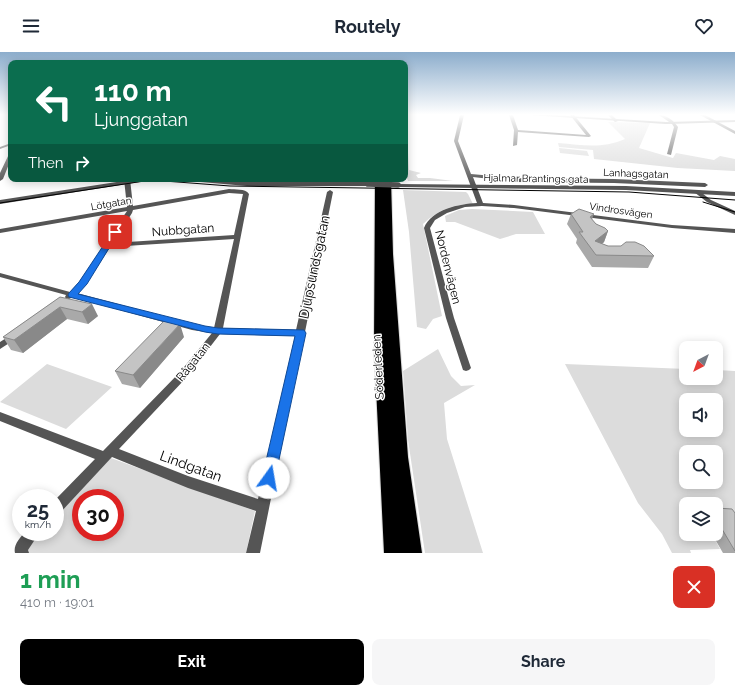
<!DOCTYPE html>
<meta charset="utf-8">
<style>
:root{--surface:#fff;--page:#f6f6f7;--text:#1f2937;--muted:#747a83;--accent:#000}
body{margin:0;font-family:Raleway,sans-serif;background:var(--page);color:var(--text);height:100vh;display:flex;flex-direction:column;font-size:15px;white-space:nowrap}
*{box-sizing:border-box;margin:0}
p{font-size:13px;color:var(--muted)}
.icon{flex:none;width:22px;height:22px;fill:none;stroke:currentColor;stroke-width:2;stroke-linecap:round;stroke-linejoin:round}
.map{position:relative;height:501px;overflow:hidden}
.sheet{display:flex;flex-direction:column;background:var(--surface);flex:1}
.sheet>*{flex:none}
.top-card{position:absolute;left:8px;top:8px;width:400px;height:122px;border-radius:8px;box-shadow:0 2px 10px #0003;background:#0b6e4f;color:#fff;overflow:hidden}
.needle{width:26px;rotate:221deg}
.controls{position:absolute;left:679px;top:289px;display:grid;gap:8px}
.controls a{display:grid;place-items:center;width:44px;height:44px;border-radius:8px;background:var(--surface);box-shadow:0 2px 10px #0003;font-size:20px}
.speed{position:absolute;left:12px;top:437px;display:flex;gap:8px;font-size:20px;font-weight:700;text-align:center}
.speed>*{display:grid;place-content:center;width:52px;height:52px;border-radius:50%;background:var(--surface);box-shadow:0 2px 10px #0003;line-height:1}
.speed small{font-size:10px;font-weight:400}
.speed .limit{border:6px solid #d22;background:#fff;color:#111}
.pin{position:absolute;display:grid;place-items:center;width:34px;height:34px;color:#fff;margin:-17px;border-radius:8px;box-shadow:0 2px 6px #0006}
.me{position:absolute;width:44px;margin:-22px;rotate:13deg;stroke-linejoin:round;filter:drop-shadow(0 0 3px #0008)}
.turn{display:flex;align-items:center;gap:14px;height:84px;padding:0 20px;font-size:18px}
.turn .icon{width:52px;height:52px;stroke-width:2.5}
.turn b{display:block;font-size:28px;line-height:34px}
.then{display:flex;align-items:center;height:38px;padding:0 20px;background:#0003;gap:8px;font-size:15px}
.round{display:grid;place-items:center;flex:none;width:42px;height:42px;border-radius:8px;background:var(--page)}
.headline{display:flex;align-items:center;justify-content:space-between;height:68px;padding:0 20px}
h1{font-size:24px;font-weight:700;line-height:30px;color:#1e9e55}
.primary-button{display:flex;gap:8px;margin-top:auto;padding:8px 20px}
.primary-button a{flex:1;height:46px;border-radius:8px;background:var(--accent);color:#fff;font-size:16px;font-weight:700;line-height:46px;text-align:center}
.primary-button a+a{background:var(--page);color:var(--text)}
header{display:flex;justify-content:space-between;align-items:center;height:52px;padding:0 20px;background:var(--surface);font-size:18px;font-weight:700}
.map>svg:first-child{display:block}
</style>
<header><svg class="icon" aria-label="menu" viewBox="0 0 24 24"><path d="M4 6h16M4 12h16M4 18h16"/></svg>Routely<svg class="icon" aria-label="heart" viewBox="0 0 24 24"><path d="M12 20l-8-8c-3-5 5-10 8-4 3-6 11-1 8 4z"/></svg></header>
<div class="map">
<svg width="735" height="501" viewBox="0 0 735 501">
<rect width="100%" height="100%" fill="#fff"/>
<path fill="#dcdcdc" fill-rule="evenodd" d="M608,70l42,1 -11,25 34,10 3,-5 38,7 6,-4 15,3v12l-57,-3 -84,-9 -1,-9 -34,-3 -1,-4c26,2 43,6 67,-4z
M405,73l2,10 2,35 12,3 -5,2 2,3h12l23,3h-45l-3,-8z
M559,96l28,3 2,5 -29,-3z
M403,138l63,2 2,2 5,10c-20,0 -35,6 -50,20l19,92 -9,3 -7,10 -9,-2 -8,-95z
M472,157l61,3 12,22h-29l-16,5 -45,-17h-9l-1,-6 14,-6z
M438,297l13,27 10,10 14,-1 -31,18 3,36 36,114h-58l-17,-113 -5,-69z
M47,312l65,23 -46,42 -66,-27z
M565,312l121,5v9h30v-8l19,1v165l-19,-19v-13h-30v30h26l8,15 -30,1 1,3h-19l-10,-19 -24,-31zM686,348h30v30h-30zM686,400h30v30h-30z
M111,406l144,53 -9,42h-222l18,-21h13v-14zM81,446h34v34h-34z"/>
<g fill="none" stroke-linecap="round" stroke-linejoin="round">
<defs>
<path id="trunk" d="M375,127h8v39v-39h8l2,75 15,203 14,96h-38l-10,-207z"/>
</defs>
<use href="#trunk" stroke="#dbdbdb" stroke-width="2"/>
<path fill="#555" fill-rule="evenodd" d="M460,63h4l-6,26 13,33 45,4 98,1 91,4 3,2 -3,2 -91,-4 -98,-1 -43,-5 10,26 31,2 158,20 63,4v4l-63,-5 -158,-20 -32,-2 -17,1 -18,6 -12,7 -5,8 24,90 17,50 -2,2 -3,1 -3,-1 -17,-52 -22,-90c8,-19 35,-24 53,-25l-23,-62z
M509,63h4l5,15 68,5 -16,-20h4l17,21 -2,1 -71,-5 -1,13 -4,1 1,-16z
M608,63h4l6,6 -3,1z
M659,63c8,0 15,6 19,12l-7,28 -4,-1 7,-27 -2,-3z
M700,63h5l30,16v3z
M11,91v2l-11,4v-2z
M11,101v6l-8,20 -3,2v-8l9,-19z
M124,127h6l3,27 96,-17c6,1 16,-1 20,5l-26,134 73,2 31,-138 3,-2 3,2 -28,140v1l-1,2 -44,218h-14l10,-42 -68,-23 -76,-31 -52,56 -5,2v-15l40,-41 -95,-38v-9l103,39 77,-79 32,-39 -20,-3 -119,-33 -4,2h-3l-1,-2 1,-2 -66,-18v-4l70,19 9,-10 48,-71 -127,22v-4l127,-22zM229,141l14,1 -9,41 -121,8 19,-30 1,-3zM234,187l-20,89 -22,-4 -115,-31 8,-7 25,-39zM220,282l75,2 -37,163 -70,-23 -69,-27 67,-71z
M694,138h4l13,10 24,11v4l-28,-13 -13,-10z
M14,281l3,1 1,2 -1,2 -17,11v-7z
M25,480h15l-12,18 1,3h-14c-2,-8 5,-15 10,-21z"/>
<path fill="#555" fill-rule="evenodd" d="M530,63h22l114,7 69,-2v2l-69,2z
M136,127h13l-3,2 -146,23v-4z
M186,127h21l40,3h121l3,2 -3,2h-121l-58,-5z
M396,132l230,2 109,6v4l-109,-6 -228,-3 -3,-2z"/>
<use href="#trunk" fill="#000" fill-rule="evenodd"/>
<path stroke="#000" stroke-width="1" d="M703,150l32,10
M0,151l151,-23 79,6 399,6 106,8"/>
<path stroke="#555" stroke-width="5.5" d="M368,132l30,1"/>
</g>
<path fill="#a9a9a9" d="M571,162l21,6 4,4 12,7 -4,11 -2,2 6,2 46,10 -6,12 -56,-1 -16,-24 1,-4 -10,-15z
M60,245l38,19 -10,8 -21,-5 -44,34 -12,-3 -8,-13z
M184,285l-44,51 -18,-4 -7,-13z
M716,456l19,5v40h-12l-11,-19h4z"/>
<path fill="#898989" d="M594,162l-4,11v-8z
M608,179l-4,11 -11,9 2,-10z
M92,252l6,12 -10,8 -6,-12z
M60,255l7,12 -44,34 -9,-13z
M180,272l4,13 -44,51 -7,-13z"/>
<path fill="#c4c4c4" stroke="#898989" d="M579,157l15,5 -4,3 6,7 9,4 3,3 -13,10 13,5h13l5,-4h9l9,4 10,10 -58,-1 -17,-23h4l-12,-18z
M60,245l32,7 -10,8 -22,-5 -46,33 -11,-3z
M164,269l16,3 -47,51 -18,-4z
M716,456l16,1 3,4v38l-19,-32z"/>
<linearGradient id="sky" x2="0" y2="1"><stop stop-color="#8cadcc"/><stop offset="0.47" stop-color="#fff"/><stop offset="1" stop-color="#fff" stop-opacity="0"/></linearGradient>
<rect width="735" height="133" fill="url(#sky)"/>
<path fill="#1a73e8" stroke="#114b97" d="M115,178l4,2 -32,52 -9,10 127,32 13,2 86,2 2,3 -32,150 -5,2 -5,-2 -2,-5 33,-142 -77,-2 -13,-2 -136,-35 -1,-2 1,-2 10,-11 34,-51z"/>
<g text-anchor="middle" stroke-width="3" stroke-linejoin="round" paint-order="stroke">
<g font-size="10" fill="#000" stroke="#fff">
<text transform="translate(636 121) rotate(2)" y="4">Lanhagsgatan</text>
<text transform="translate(536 126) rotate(1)" y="4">Hjalmar Brantings gata</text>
<text transform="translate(111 151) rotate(-10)" y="4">Lötgatan</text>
<text transform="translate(621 158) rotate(8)" y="4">Vindrosvägen</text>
</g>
<g font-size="12" fill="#000" stroke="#fff">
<text transform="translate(183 178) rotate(-4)" y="4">Nubbgatan</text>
<text transform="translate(448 215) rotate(76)" y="4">Nordenvägen</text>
<text transform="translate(193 310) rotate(-51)" y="4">Rågatan</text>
<text transform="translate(378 315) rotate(-93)" y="4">Söderleden</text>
</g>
<g font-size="14" fill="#000" stroke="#fff">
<text transform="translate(314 215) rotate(-78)" y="5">Djupsundsgatan</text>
<text transform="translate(191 414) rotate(20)" y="5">Lindgatan</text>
</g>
</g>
</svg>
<div class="controls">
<a><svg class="needle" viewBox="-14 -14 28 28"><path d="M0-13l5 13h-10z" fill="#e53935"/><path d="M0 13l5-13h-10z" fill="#747a83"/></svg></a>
<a><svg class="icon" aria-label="sound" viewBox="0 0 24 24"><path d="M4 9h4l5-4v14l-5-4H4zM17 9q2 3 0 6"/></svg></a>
<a><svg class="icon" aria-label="search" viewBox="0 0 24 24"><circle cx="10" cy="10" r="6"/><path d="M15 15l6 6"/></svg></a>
<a><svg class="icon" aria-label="layers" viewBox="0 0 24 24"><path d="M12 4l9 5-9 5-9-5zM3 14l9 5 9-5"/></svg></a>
</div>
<div class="speed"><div>25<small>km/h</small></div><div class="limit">30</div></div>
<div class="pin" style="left:115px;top:180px;background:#d93025"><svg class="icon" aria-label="arrive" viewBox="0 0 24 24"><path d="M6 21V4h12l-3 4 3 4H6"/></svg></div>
<svg class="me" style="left:269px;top:426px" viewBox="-20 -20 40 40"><circle r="19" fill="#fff"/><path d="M0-13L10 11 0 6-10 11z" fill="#1a73e8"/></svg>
<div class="top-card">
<div class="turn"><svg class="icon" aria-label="left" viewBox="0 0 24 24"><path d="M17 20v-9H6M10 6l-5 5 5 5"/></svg><div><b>110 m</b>Ljunggatan</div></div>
<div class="then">Then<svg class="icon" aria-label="right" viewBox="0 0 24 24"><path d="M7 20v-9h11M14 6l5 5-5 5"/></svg></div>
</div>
</div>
<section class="sheet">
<div class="headline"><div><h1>1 min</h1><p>410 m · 19:01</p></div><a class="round" style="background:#d93025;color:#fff"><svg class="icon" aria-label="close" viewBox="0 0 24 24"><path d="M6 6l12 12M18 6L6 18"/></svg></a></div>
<div class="primary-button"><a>Exit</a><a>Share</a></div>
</section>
